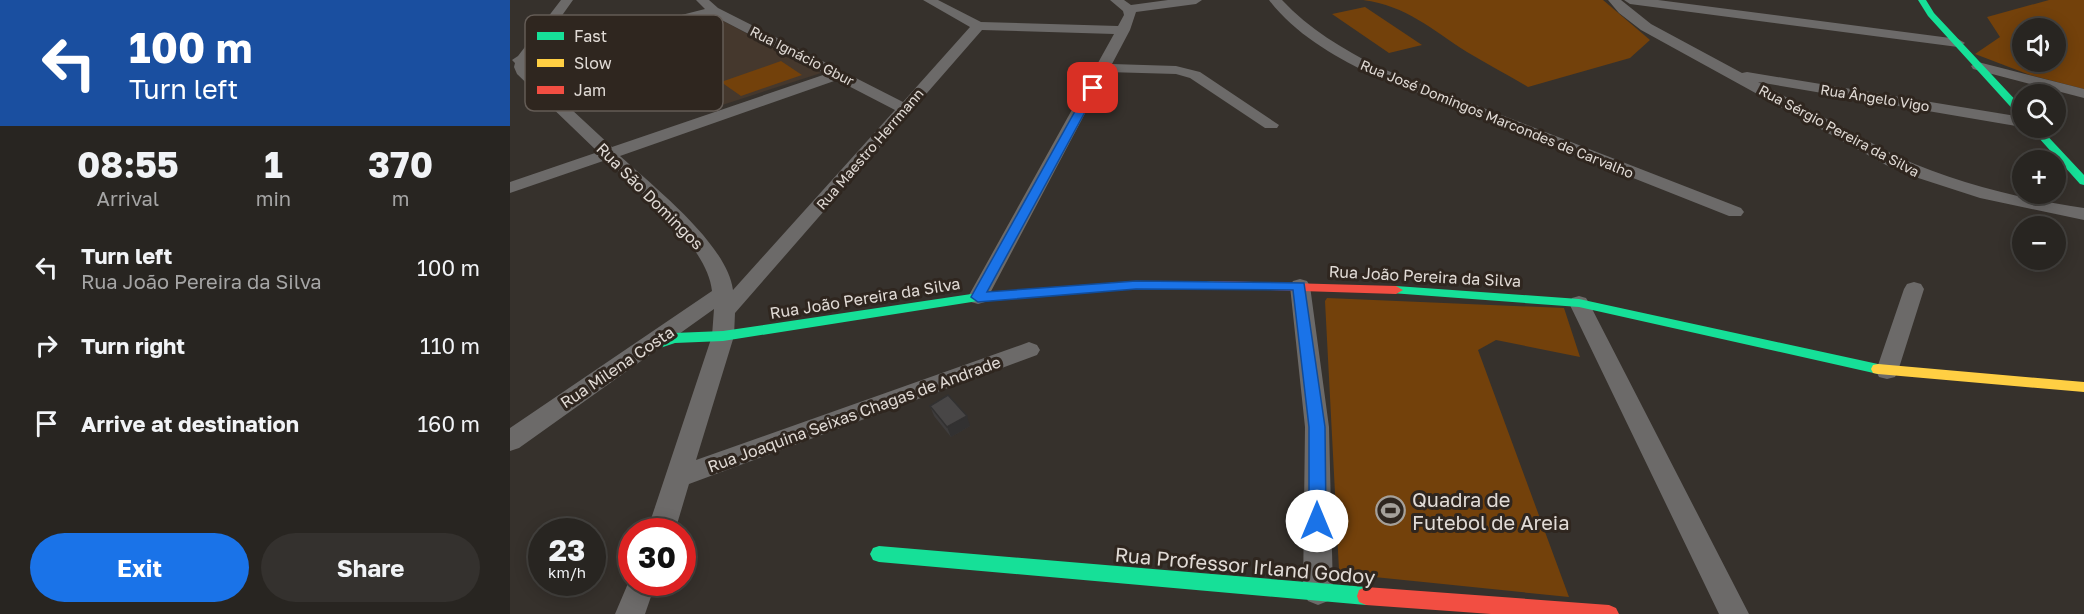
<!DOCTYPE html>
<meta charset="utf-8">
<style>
:root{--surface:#282521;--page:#34312e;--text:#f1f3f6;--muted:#a5a5a5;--line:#44423f;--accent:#1a73e8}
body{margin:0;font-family:"Golos Text",sans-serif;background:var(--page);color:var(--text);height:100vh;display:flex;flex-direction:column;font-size:22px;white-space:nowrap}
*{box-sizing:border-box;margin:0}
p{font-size:20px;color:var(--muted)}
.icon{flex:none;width:33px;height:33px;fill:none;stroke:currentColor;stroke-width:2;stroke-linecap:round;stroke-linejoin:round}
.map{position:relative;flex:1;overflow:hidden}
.panel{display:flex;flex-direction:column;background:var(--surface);width:510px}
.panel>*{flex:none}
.guide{background:#1a4fa0;color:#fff;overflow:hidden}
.buttons{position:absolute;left:1502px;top:18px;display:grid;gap:12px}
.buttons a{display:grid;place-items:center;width:54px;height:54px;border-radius:50%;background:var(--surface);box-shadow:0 3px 15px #0003,0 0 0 2px var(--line);font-size:30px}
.speed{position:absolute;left:18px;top:518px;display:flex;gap:12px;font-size:30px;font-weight:700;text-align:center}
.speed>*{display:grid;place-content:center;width:78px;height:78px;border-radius:50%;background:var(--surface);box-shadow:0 3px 15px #0003,0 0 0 2px var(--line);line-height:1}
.speed small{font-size:15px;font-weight:400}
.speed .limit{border:9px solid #d22;background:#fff;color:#111}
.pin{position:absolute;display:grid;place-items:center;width:51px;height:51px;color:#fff;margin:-26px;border-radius:12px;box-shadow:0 3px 9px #0006}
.me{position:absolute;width:66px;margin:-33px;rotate:0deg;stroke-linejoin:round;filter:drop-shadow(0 0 4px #0008)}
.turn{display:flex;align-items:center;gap:21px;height:126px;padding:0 30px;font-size:27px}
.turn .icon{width:78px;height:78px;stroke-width:2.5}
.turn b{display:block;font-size:42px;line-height:51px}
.eta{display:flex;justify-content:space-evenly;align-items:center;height:102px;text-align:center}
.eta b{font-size:36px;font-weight:700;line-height:42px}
.primary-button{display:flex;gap:12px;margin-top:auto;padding:12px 30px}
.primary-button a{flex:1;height:69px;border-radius:36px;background:var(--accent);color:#fff;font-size:24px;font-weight:700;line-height:69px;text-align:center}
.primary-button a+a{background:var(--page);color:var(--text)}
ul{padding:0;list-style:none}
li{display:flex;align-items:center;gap:18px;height:78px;padding:0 30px}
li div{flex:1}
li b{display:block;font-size:22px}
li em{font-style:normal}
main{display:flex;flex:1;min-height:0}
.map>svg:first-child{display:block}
</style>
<main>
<section class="panel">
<div class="guide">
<div class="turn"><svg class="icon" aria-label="left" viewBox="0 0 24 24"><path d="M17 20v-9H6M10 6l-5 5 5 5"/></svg><div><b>100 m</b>Turn left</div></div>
</div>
<div class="eta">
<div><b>08:55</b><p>Arrival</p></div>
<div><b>1</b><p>min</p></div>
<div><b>370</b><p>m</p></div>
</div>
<ul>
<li><svg class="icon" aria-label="left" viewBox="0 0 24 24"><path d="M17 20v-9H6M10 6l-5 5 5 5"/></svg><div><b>Turn left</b><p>Rua João Pereira da Silva</p></div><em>100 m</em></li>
<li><svg class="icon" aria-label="right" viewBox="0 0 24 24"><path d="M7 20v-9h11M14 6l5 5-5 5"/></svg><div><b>Turn right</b></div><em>110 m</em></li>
<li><svg class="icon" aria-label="arrive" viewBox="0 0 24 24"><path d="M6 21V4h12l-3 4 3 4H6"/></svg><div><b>Arrive at destination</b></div><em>160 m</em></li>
</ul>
<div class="primary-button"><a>Exit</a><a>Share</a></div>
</section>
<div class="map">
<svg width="1574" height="614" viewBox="0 0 1574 614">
<rect width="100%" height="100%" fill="#36312c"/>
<path fill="#45382d" d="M202,15l109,58 -108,35 -96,-69z"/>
<path fill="#73410b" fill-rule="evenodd" d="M853,0h240l47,40 -20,18 -102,29c-20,-12 -41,-23 -61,-35 -36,-23 -60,-46 -104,-52z
M1539,0h35v89l-54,-14 -55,-21 25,-17 -13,-20zM1512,28h33v34h-33z
M855,7l57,38 -33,8 -57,-39z
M271,61l21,14 -61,21 -20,-14z
M817,298l237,10 16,49 -84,-17 -18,10 91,247 -224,-23 -6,-4 -14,-269z"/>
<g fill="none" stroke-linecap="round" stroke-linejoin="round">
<path fill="#6c6a69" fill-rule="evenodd" d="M51,0h12l-37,52 169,-43 -9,-9h13l9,8 185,94 67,-75 -47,-27h15l43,22 137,4 6,-11 -1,-4 -13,-11h14l7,5 37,-5h34l-6,4 -60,8 -6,18 -18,34 64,2 24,6 79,53 -2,3h-12l-75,-50 -14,-4 -69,-2 -119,225 -3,5 -7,2 -7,-2 -3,-5 146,-263 -132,-4 -247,283 -1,23 -38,124 325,-115 8,-3 8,3 3,5 -3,5 -348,129 -14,47h-28l65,-195 2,-27 -195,139 -9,3v-23l202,-137c-5,-47 -73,-99 -106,-131l-96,33v-11l88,-30 -81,-78 -3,-7 1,-4 -3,-3 6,-4zM202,15l114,59 -214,73 -83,-77 1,-9zM327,80l58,30 -162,180c-6,-46 -79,-103 -113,-134z
M759,0h13c27,29 61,49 96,67l363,141 3,4 -3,4h-12l-361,-143c-36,-18 -74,-40 -99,-73z
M1098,0h13l30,24 91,49 5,-1 275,45v10l-264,-45 140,75c60,26 121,42 186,51v12l-104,-22 -71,-23 -23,-10 -245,-135 -22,-17z
M1114,0h34l300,39 7,4 -7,4 -328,-43z
M1468,62l106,27v9l-111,-29 -2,-3z
M790,279l7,2 3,5 19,141 4,165 -5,9 -10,4 -10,-4 -5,-9 2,-165 -15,-141 3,-5z
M1404,282l7,2 3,5 -26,82 -3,6 -8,2 -8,-2 -3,-6 28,-82 3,-5z
M1069,296l7,2 3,5 160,311h-30l-150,-311 3,-5z
M122,574v8h24l-11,32h-30z"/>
<path fill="#16e098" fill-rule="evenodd" d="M1408,0h8l8,13 88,94v9l-4,-1 -90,-99z
M1520,128h10l44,47v10l-4,-1z
M886,286l183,13 299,65 5,1 2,4 -2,4 -5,1 -299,-67 -188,-14 -2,-3z
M511,290l7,4 -2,3 -48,4 -255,40 -48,2 -27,9 -7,-5 2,-3 31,-11 49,-2 255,-38z
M369,546l487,41 7,3 2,6 -2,6 -7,3 -487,-43 -6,-2 -3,-6 3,-6z"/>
<path fill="#ffcf43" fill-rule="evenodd" d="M626,281h80l7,4 -7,4h-80l-115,9 -7,-4 7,-4z
M1368,364l206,18v10l-206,-18 -5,-1 -2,-4 2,-4z"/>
<path fill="#f24e42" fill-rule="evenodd" d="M706,281l180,5 7,4 -7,4 -185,-6 -2,-3 2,-3z
M856,587l243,18 7,3 3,6h-128l-125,-9 -7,-3 -2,-6 2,-6z"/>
</g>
<path fill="#3e3c3c" d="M420,406l40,20 -19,11 -17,-21z"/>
<path fill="#323131" d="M457,416l3,10 -19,11 -4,-10z"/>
<path fill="#484646" stroke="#323131" stroke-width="1.5" d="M438,395l19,21 -20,11 -17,-21z"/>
<path fill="#1a73e8" stroke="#114b97" stroke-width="1.5" d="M583,85l5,3 -111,204 149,-11 168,2 21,144 1,94 -2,6 -7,2 -6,-2 -2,-6v-94l-16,-137 -157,-1 -158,13 -7,-5 117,-209z"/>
<defs>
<symbol id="stadium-ring" viewBox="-11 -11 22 22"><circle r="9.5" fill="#2f261f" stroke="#a5a09a" stroke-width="1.5"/><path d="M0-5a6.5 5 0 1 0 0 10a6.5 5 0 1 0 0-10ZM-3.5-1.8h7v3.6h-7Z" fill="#a5a09a"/></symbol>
</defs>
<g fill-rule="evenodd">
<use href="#stadium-ring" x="864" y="494" width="33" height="33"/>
</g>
<g text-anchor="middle" stroke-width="6" stroke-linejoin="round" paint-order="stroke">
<g font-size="14" fill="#e1dbd6" stroke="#2f261f">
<text transform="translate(292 56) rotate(27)" y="5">Rua Ignácio Gbur</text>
<text transform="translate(1365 98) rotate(9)" y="5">Rua Ângelo Vigo</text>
<text transform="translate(987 119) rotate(22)" y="5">Rua José Domingos Marcondes de Carvalho</text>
<text transform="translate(1329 131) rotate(28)" y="5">Rua Sérgio Pereira da Silva</text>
<text transform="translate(360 149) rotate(-49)" y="5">Rua Maestro Herrmann</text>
</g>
<g font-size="16" fill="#e1dbd6" stroke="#2f261f">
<text transform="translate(140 196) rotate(45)" y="6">Rua São Domingos</text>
<text transform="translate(915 276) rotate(3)" y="6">Rua João Pereira da Silva</text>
<text transform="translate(355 298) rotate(-9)" y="6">Rua João Pereira da Silva</text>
<text transform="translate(107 367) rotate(-34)" y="6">Rua Milena Costa</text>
<text transform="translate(344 414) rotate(-20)" y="6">Rua Joaquina Seixas Chagas de Andrade</text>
</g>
<g font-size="20" fill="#e1dbd6" stroke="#2f261f" text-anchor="start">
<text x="902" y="507">Quadra de<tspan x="902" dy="23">Futebol de Areia</tspan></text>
</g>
<g font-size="20" fill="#e1dbd6" stroke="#2f261f">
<text transform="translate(735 566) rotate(5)" y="7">Rua Professor Irland Godoy</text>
</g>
</g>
<rect x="15" y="15" width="198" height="96" rx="9" fill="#2f261f" stroke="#645c56" stroke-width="1.5"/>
<rect x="27" y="32" width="27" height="8" fill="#16e098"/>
<rect x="27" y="59" width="27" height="8" fill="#ffcf43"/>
<rect x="27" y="86" width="27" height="8" fill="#f24e42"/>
<g font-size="16" fill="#e1dbd6">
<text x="64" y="42">Fast</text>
<text x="64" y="69">Slow</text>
<text x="64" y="96">Jam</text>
</g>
</svg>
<div class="buttons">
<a><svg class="icon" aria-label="sound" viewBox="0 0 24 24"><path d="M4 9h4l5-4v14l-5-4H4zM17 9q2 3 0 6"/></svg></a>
<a><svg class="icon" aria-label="search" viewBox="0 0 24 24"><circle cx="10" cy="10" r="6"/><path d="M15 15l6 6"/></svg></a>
<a>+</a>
<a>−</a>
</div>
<div class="speed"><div>23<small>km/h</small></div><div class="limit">30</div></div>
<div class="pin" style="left:583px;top:88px;background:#d93025"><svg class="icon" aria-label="arrive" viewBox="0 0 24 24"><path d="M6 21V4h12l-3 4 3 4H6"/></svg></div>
<svg class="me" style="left:807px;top:521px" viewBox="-20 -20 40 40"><circle r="19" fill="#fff"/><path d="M0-13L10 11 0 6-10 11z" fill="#1a73e8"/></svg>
</div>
</main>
